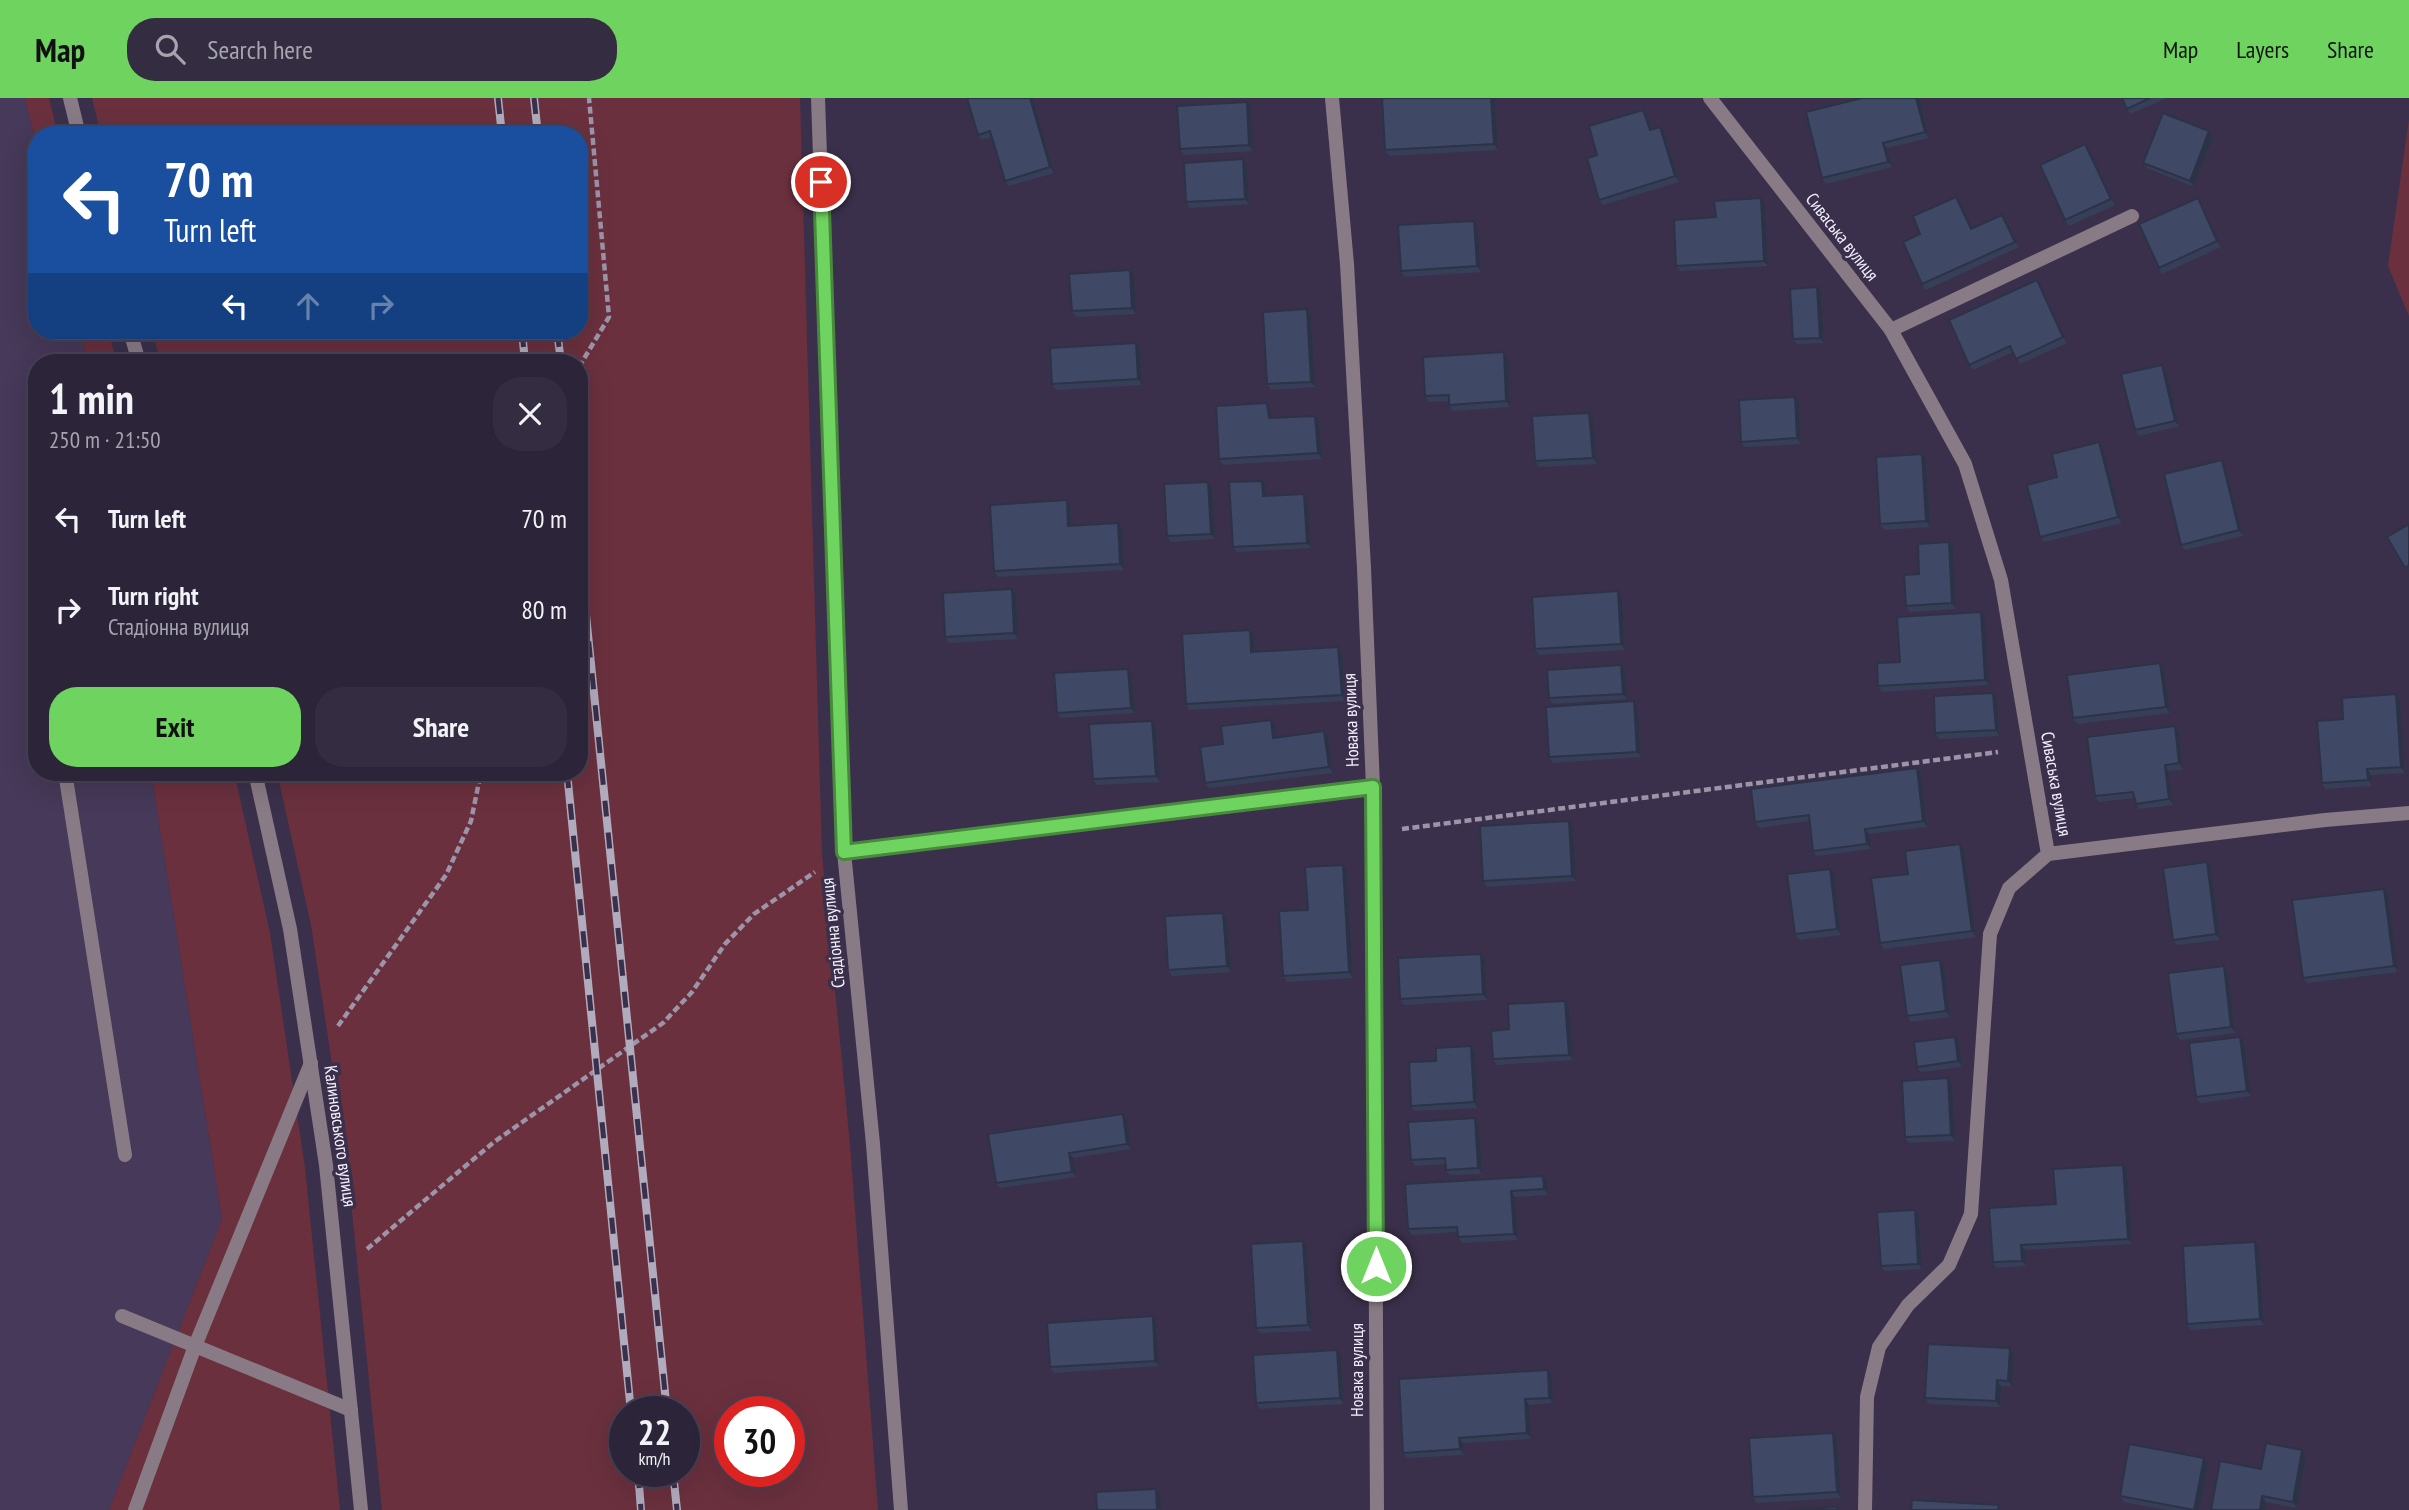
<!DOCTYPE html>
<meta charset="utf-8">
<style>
:root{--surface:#2c2438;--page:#342c40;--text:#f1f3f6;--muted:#a6a4ae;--line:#484153;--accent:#6fd360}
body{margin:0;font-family:"PT Sans Narrow",sans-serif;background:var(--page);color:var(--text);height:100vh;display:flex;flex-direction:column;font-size:26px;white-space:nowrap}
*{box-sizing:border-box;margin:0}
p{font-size:23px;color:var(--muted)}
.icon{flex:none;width:38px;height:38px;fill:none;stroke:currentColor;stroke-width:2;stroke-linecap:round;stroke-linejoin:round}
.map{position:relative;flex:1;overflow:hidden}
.drawer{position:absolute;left:28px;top:256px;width:560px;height:427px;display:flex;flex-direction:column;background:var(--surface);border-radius:28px;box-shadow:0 7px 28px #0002,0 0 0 2px var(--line)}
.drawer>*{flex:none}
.guide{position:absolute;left:28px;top:28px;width:560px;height:214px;border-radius:28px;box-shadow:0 7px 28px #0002,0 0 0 2px var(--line);background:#1a4fa0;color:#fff;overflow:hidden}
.speed{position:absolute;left:609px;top:1298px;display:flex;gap:14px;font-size:35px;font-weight:700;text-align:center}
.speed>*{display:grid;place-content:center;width:91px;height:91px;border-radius:50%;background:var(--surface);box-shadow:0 7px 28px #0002,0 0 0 2px var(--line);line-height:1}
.speed small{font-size:18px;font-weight:400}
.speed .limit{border:10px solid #d22;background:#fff;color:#111}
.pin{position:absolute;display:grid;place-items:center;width:60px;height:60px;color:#fff;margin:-30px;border:4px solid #fff;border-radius:50%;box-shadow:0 2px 7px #0007}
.me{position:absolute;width:77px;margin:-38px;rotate:0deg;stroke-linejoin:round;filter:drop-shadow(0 0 5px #0008)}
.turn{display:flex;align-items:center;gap:24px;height:147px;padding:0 21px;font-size:32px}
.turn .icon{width:91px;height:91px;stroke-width:2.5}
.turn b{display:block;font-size:49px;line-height:60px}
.lanes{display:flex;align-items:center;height:66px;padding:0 21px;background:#0003;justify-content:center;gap:35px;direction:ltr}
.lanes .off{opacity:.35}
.round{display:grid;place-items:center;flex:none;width:74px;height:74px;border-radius:28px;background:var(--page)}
.head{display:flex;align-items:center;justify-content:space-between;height:119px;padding:0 21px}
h1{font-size:42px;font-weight:700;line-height:52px}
.action{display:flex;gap:14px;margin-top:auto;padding:14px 21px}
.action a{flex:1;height:80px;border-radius:28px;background:var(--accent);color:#111;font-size:28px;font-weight:700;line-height:80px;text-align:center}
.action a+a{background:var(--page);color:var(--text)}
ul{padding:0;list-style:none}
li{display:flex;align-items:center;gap:21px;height:91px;padding:0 21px}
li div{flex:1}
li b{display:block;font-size:26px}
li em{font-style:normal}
header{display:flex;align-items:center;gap:42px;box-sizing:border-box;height:98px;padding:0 35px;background:var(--accent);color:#111}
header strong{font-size:33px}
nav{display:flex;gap:38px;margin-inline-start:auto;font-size:24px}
.search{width:490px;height:63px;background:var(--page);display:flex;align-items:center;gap:18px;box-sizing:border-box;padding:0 24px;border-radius:28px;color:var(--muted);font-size:26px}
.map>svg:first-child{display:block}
</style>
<header>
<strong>Map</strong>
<div class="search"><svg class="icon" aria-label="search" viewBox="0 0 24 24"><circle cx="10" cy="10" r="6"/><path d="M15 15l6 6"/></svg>Search here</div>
<nav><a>Map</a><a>Layers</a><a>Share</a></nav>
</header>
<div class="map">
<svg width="2409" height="1412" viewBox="0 0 2409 1412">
<rect width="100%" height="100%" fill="#3b304b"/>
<path fill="#463959" d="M0,0h25l12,49v184h43l7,31h-50v410h114l71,447 -113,291h-109z"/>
<path fill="#6a303e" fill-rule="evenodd" d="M25,0h24l9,37h-21v12z
M92,0h708l22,757 28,290 28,365h-496l-35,-348 -36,-237 -34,-153h302v-410h-418l-9,-31h427v-196h-478zM684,1314v60h-59v-60zM789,1314v60h-59v-60z
M2409,21v197l-21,-50z
M80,233h28l9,31h-30z
M151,674h83l36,161 35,235 35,342h-231l113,-291z"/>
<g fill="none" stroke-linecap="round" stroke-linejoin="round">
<path stroke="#9c94a9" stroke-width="4.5" stroke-dasharray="7 3.5" stroke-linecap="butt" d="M579,269l30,-50 -20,-219
M1402,731l596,-77
M338,928l108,-151 25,-54 10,-49
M367,1151l127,-107 169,-119 29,-31 33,-48 29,-30 61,-42"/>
<path stroke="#897b85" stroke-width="14" d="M1891,232l241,-114
M65,674l60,383
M844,754l529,-65
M122,1218l229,94
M135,1412l60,-164 116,-283"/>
<path stroke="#897b85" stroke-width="14" d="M818,0l26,754 29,292 28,366
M1332,0l15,166 17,304 9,219 4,723
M1710,0l181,232 74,134 36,116 47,274
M2048,756l277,-34 84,-7
M1865,1412l2,-113 12,-50 29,-42 41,-40 22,-51 19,-280 19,-46 39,-34"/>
<path stroke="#897b85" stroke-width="14" d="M70,0l9,37
M130,233l9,31
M255,674l35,157 36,236 35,345"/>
<defs>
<path id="rail" d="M498,0l4,37
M534,0l4,37
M522,233l3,31
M557,233l4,31
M579,448l88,866
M567,674l64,640
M638,1374l3,38
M673,1374l4,38"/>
</defs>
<use href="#rail" stroke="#b1abbe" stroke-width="8"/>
<use href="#rail" stroke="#3b304b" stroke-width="5" stroke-dasharray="16" stroke-linecap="butt"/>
</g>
<path fill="#363f57" d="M1033,0l21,75 -45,13 -4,-5 -13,-44 -10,3 -4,-5z
M1382,0h113l3,52 -109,6 -4,-6z
M1862,0h57l10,40 -42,10 5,19 -66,17 -4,-6z
M2122,0h43v1l-35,15z
M1247,4l4,5 2,44 -69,4 -4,-6z
M1643,12l4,6 5,14 12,3 15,49 -76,23 -4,-5 -2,-45z
M2209,33l4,6 -19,50 -47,-19 -4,-5z
M2085,46l4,6 26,55 -46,21 -4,-6z
M1247,67l2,39 -59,4 -4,-6z
M2198,100l3,6 20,43 -59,27 -3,-6z
M1960,104l12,27 34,-8 13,26 -93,43 -4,-6 -2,-50z
M1765,106l3,62 -88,5 -4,-5 40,-49z
M1478,129l3,45 -76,5 -4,-6z
M1134,178l2,38 -60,3 -4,-6z
M2041,188l26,57 -47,21 -7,-12 -40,18 -4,-5z
M1817,189l4,6 3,50 -27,1 -4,-5z
M1307,211l4,6 4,72 -44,3 -4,-6z
M1136,245l4,6 2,36 -86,5 -4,-6z
M1504,254l4,6 2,49 -57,4 -4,-6v-4l-20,1 -4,-6z
M2166,272l13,56 -40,10 -4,-6z
M1799,305l2,41 -56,3 -4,-5z
M1271,311l1,9 43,-2 4,5 3,38 -99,6 -4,-6z
M1593,321l4,45 -58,3 -4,-6z
M2099,344l4,6 19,75 -78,19 -4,-5 17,-60z
M1926,362l4,67 -46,3 -4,-6z
M2222,362l3,6 18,70 -58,14 -4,-5z
M1262,383l4,5v10l38,-2 4,5 3,49 -74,4 -4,-5z
M1208,384l4,5 3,52 -44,3 -4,-6z
M1067,402l3,5 2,21 50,2 2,42 -126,7 -4,-6z
M1949,444l4,5 3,62 -46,3 -4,-6 13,-32z
M1618,493l4,6 3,53 -86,5 -4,-6z
M1016,497l2,44 -69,4 -4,-6z
M1985,520l4,67 -107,7 -4,-6 22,-24z
M1250,532l4,5 1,17 87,1 4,48 -157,9 -3,-6z
M1621,567l4,6 2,28 -74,5 -4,-6z
M2164,570l6,45 -93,11 -4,-6z
M1132,577l3,38 -74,5 -4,-5z
M1997,601l2,37 -60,3 -4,-6z
M2400,602l5,73 -34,2 1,11 -47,3 -3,-6 21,-64z
M1638,609l3,50 -88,6 -4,-6z
M1271,622l4,5 1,13 52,-1 5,36 -124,15 -4,-5 18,-39z
M1156,629l4,55 -63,3 -4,-6z
M2179,634l4,37 -15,2 5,34 -34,4 -3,-5 -2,-6 -35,4 -4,-6z
M1921,675l6,54 -58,7 2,15 -54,7 -4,-5 -4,-30 -50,7 -4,-6z
M1573,728l3,55 -89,6 -4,-6z
M1964,751l12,88 -92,12 -4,-6 28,-69z
M2211,770l9,72 -43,5 -4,-5z
M1347,773l6,107 -66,4 -4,-6 25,-66z
M1834,776l7,61 -42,5 -4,-6z
M2388,797l10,77 -91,11 -4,-5z
M1223,815l4,6 4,53 -59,4 -4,-6z
M1481,856l4,5 2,41 -83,5 -4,-6z
M1940,862l4,5 6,52 -39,5 -4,-6z
M2228,874l7,61 -55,7 -4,-6z
M1565,903l4,5 4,54 -76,5 -4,-6z
M2244,944l7,54 -51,7 -4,-6z
M1959,945l3,24 -41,5 -4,-5z
M1471,948l4,6 3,56 -63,3 -4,-5 25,-45z
M1952,986l3,57 -46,2 -4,-6z
M1127,1022l4,29 -58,9 3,19 -76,11 -4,-5z
M1479,1026l3,50 -32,1 -4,-5 -1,-6 -30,2 -4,-6z
M2127,1072l5,74 -107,6 1,16 -29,2 -4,-6 63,-58z
M1543,1078l4,5 1,14 -33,2 3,43 -56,3 -4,-6 -1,-5 -45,3 -4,-6z
M1915,1112l4,5 3,54 -37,2 -4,-5z
M2255,1144l4,5 5,78 -73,5 -4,-6z
M1307,1149l5,84 -52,2 -4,-5z
M1156,1224l3,44 -105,7 -4,-6z
M2010,1250l4,6 -2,33 -11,-1 -1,21 -71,-3 -4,-6z
M1341,1257l3,49 -84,5 -4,-6z
M1548,1272l4,5 1,28 -24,2 2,34 -68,4 1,12 -57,3 -4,-5z
M1837,1341l4,59 -84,5 -4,-6z
M2306,1358l-9,52 -31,-6 -1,8h-54l50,-41z
M2204,1360l4,6 -9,46h-32l-43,-8 -4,-6z"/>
<path fill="#2c3347" d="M1030,0h3l21,75 -4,-6z
M1491,0h4l3,52 -4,-6z
M1916,0h3l10,40 -4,-6z
M1247,4l4,5 2,44 -4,-6z
M1643,12l4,6 7,20 -4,-6z
M1660,29l4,6 15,49 -4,-6z
M2209,33l4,6 -19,50 -4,-6z
M1883,45l4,5 5,19 -4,-5z
M2085,46l4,6 26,55 -4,-6z
M1243,61l4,6 2,39 -4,-5z
M1956,99l4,5 15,33 -4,-6z
M1761,100l4,6 3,62 -4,-5z
M2198,100l3,6 20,43 -4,-6z
M2002,117l4,6 13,26 -4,-5z
M1474,123l4,6 3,45 -4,-6z
M1130,172l4,6 2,38 -4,-6z
M2037,182l4,6 26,57 -4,-6z
M1817,189l4,6 3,50 -4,-5z
M1307,211l4,6 4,72 -4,-5z
M1136,245l4,6 2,36 -4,-6z
M1504,254l4,6 2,49 -4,-6z
M2162,267l4,5 13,56 -4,-5z
M1795,299l4,6 2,41 -4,-6z
M1267,305l4,6 2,15 -4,-6z
M1589,315l4,6 4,45 -4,-6z
M1315,318l4,5 3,38 -4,-6z
M2099,344l4,6 19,75 -4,-6z
M1922,356l4,6 4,67 -4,-6z
M2222,362l3,6 18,70 -4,-6z
M1262,383l4,5 1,16 -4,-6z
M1208,384l4,5 3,52 -4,-5z
M1304,396l4,5 3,49 -4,-5z
M1067,402l3,5 2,27 -4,-6z
M1118,425l4,5 2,42 -4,-6z
M1949,444l4,5 3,62 -4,-6z
M1012,491l4,6 2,44 -4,-6z
M1618,493l4,6 3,53 -4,-6z
M1981,514l4,6 4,67 -4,-5z
M1250,532l4,5 1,23 -4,-6z
M1338,549l4,6 4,48 -4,-6z
M2160,565l4,5 6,45 -4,-6z
M1621,567l4,6 2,28 -4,-5z
M1128,571l4,6 3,38 -4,-5z
M1993,595l4,6 2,37 -3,-6z
M2396,596l4,6 5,73 -4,-6z
M1634,603l4,6 3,50 -4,-5z
M1271,622l4,5 2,19 -4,-6z
M1152,623l4,6 4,55 -4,-6z
M2175,628l4,6 4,37 -4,-6z
M1324,633l4,6 5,36 -4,-6z
M2165,667l3,6 5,34 -4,-6z
M1917,670l4,5 6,54 -4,-6z
M2367,671l4,6 1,11 -4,-6z
M1569,723l4,5 3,55 -4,-5z
M1865,731l4,5 2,15 -4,-5z
M1960,746l4,5 12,88 -4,-6z
M2207,764l4,6 9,72 -4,-6z
M1343,767l4,6 6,107 -4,-6z
M1830,771l4,5 7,61 -4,-6z
M2384,791l4,6 10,77 -4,-6z
M1223,815l4,6 4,53 -4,-6z
M1481,856l4,5 2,41 -4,-6z
M1940,862l4,5 6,52 -4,-6z
M2224,868l4,6 7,61 -4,-6z
M1565,903l4,5 4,54 -4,-5z
M1955,939l4,6 3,24 -4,-6z
M2240,939l4,5 7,54 -4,-5z
M1471,948l4,6 3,56 -4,-6z
M1948,980l4,6 3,57 -4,-6z
M1123,1016l4,6 4,29 -4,-5z
M1475,1020l4,6 3,50 -4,-6z
M1069,1055l4,5 3,19 -4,-5z
M2123,1067l4,5 5,74 -4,-5z
M1543,1078l4,5 1,14 -4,-6z
M1511,1093l4,6 3,43 -4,-6z
M1915,1112l4,5 3,54 -4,-5z
M1303,1143l4,6 5,84 -4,-6z
M2255,1144l4,5 5,78 -4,-6z
M2021,1147l4,5 1,16 -4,-5z
M1153,1218l3,6 3,44 -4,-5z
M2010,1250l4,6 -2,33 -4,-6z
M1337,1252l4,5 3,49 -4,-6z
M1548,1272l4,5 1,28 -4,-5z
M1997,1282l4,6 -1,21 -4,-6z
M1525,1301l4,6 2,34 -4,-6z
M1833,1335l4,6 4,59 -4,-6z
M1459,1340l4,5 1,12 -4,-6z
M2302,1352l4,6 -9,52 -4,-6z
M2204,1360l4,6 -9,46h-5z
M1156,1391l4,5 1,16h-4z
M2262,1398l4,6 -1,8h-5z"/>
<path fill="#3f4965" stroke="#2c3347" stroke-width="2" d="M967,0h63l20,69 -45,14 -15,-50 -12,4z
M1382,0h109l3,46 -109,6z
M1862,0h54l9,34 -42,11 5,19 -66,16 -16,-66z
M2122,0h28l-23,11z
M1247,4l2,43 -69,4 -3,-43z
M1643,12l7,20 10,-3 15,49 -76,24 -12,-42 10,-3 -8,-29z
M2163,15l46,18 -19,50 -47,-18z
M2085,46l26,55 -46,21 -25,-55z
M1243,61l2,40 -59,3 -2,-39z
M1956,99l15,32 31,-14 13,27 -93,42 -19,-42 17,-8 -7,-18z
M1761,100l3,63 -88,5 -2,-46 42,-3 -2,-16z
M2198,100l19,43 -58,27 -20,-44z
M1474,123l3,45 -76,5 -3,-46z
M1130,172l2,38 -60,3 -3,-37z
M2037,182l26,57 -47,22 -6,-13 -41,19 -20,-45z
M1817,189l3,51 -27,1 -3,-50z
M1307,211l4,73 -44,2 -4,-72z
M1136,245l2,36 -86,5 -2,-36z
M1504,254l2,49 -57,4v-10l-24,1 -2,-39z
M2162,267l13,56 -40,9 -14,-56z
M1795,299l2,41 -56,4 -2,-42z
M1267,305l2,15 46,-2 3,37 -99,6 -3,-53z
M1589,315l4,45 -58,3 -3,-45z
M2099,344l19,75 -78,20 -13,-52 30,-8 -5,-23z
M1922,356l4,67 -46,3 -4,-67z
M2222,362l17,70 -58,15 -17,-71z
M1262,383l1,15 41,-2 3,49 -74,4 -4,-65z
M1208,384l3,52 -44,2 -3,-52z
M1067,402l1,26 50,-3 2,41 -126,7 -4,-66z
M2409,426v41l-4,3 -18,-31z
M1949,444l3,61 -46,3 -2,-31 15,-1 -1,-30z
M1012,491l2,44 -69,4 -2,-44z
M1618,493l3,53 -86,5 -3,-52z
M1981,514l4,68 -107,6 -1,-23 23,-1 -3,-45z
M1250,532l1,22 87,-5 4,48 -156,9 -4,-70z
M2160,565l6,44 -93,11 -6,-43z
M1621,567l2,29 -74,4 -2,-28z
M1128,571l3,39 -74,5 -3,-40z
M1993,595l3,37 -61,3 -1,-37z
M2396,596l5,73 -34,2 1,11 -46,3 -5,-62 26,-2 -1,-21z
M1634,603l3,51 -88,5 -3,-50z
M1271,622l2,18 51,-7 5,36 -124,16 -5,-36 23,-3 -2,-18z
M1152,623l4,55 -63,3 -4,-55z
M2175,628l4,37 -14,2 4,34 -33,5 -3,-12 -38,4 -8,-59z
M1917,670l6,53 -58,8 2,15 -54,7 -4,-36 -54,7 -4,-33z
M1569,723l3,55 -89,5 -3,-55z
M1960,746l12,87 -92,12 -9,-65 37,-4 -3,-23z
M2207,764l9,72 -43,6 -10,-72z
M1343,767l6,107 -66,4 -4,-65 29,-1 -3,-43z
M1830,771l7,60 -42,5 -8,-60z
M2384,791l10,77 -91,12 -11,-78z
M1223,815l4,53 -59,4 -3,-54z
M1481,856l2,40 -83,5 -2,-41z
M1940,862l6,51 -39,5 -7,-51z
M2224,868l7,61 -55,7 -8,-61z
M1565,903l4,54 -76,4 -2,-28 18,-2 -1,-25z
M1955,939l3,24 -41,6 -3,-25z
M2240,939l7,54 -51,6 -7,-54z
M1471,948l3,56 -63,4 -2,-44 27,-1v-13z
M1948,980l3,57 -46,2 -3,-56z
M1123,1016l4,30 -58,9 3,19 -76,11 -8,-49z
M1475,1020l3,50 -32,2 -1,-12 -34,2 -3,-38z
M2123,1067l5,74 -107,6 1,16 -29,1 -4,-54 67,-4 -3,-35z
M1543,1078l1,13 -33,2 3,43 -56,3 -1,-10 -49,2 -3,-45z
M1915,1112l3,54 -37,2 -4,-54z
M1303,1143l5,84 -52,3 -5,-84z
M2255,1144l5,77 -73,5 -4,-78z
M1153,1218l2,45 -105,6 -3,-44z
M1928,1246l82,4 -2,33 -11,-1 -1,21 -71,-3z
M1337,1252l3,48 -84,5 -3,-48z
M1548,1272l1,28 -24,1 2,34 -68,5 1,11 -57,4 -4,-74z
M1833,1335l4,59 -84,5 -4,-59z
M2266,1345l36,7 -9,52 -31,-6 -2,14h-49l9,-49 41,8z
M2129,1346l75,14 -10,52 -74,-14z
M1156,1391l1,21h-60l-1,-18z
M1912,1402l87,5 -1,5h-87z
M1838,1409v3h-48z"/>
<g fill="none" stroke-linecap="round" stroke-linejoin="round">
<defs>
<path id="route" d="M821,84l23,670 529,-65 3,479"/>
</defs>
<use href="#route" stroke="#48893e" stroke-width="18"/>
<use href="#route" stroke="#6fd360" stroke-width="12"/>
</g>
<g text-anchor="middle" stroke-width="7" stroke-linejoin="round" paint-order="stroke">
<g font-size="18" fill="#f3effd" stroke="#3b304b">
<text transform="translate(1842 139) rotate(52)" y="6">Сиваська вулиця</text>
<text transform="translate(1351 622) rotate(-92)" y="6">Новака вулиця</text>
<text transform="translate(2056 686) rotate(80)" y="6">Сиваська вулиця</text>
<text transform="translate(833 835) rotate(-96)" y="6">Стадіонна вулиця</text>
<text transform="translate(340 1038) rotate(82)" y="6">Калиновського вулиця</text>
<text transform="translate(1357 1272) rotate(-90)" y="6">Новака вулиця</text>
</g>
</g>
</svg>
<div class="speed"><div>22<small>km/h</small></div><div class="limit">30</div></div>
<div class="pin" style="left:821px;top:84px;background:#d93025"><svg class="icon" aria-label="arrive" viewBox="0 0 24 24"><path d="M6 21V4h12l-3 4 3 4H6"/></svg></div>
<svg class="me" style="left:1376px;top:1168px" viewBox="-20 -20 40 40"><circle r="17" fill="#6fd360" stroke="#fff" stroke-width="3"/><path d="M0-11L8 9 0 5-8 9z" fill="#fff"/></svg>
<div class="guide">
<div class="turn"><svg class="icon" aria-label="left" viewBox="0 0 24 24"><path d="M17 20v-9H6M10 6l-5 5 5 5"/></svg><div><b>70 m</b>Turn left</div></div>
<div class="lanes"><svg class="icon" aria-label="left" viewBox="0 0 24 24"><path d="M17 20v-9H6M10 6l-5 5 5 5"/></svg><svg class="icon off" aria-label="ahead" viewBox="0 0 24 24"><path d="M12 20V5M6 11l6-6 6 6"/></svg><svg class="icon off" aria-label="right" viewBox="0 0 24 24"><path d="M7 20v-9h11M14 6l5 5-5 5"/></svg></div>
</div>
<section class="drawer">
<div class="head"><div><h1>1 min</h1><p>250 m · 21:50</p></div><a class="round"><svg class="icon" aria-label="close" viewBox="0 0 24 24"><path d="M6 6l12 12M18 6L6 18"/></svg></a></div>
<ul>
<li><svg class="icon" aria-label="left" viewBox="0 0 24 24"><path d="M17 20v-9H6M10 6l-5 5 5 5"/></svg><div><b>Turn left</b></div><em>70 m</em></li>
<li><svg class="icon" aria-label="right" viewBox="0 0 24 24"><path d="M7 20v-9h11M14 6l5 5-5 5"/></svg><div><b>Turn right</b><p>Стадіонна вулиця</p></div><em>80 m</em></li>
</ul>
<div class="action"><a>Exit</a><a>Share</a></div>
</section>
</div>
